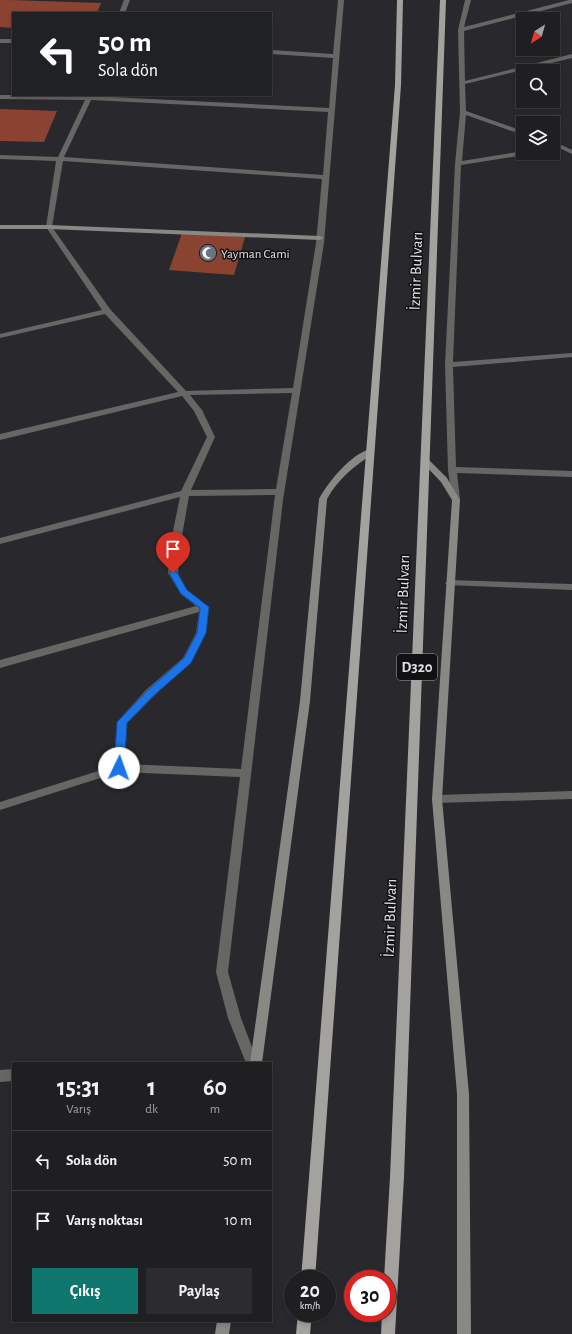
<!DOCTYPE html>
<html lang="tr">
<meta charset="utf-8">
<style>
:root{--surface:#1f1e21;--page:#2c2b2e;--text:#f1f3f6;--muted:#a1a2a5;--line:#3c3c3f;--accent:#0f766e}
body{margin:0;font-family:"Alegreya Sans",sans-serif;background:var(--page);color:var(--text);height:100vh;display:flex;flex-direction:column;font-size:15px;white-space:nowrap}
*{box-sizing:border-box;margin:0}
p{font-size:13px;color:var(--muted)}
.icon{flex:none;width:22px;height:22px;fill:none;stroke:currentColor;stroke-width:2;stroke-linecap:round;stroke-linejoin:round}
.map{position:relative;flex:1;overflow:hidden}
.side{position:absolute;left:12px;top:1062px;width:260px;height:260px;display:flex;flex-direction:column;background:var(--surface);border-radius:0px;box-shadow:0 2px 6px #0003,0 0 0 1px var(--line)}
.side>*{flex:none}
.hud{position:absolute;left:12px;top:12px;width:260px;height:84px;border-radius:0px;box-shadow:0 2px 6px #0003,0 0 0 1px var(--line);background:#202124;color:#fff;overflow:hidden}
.needle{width:26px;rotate:217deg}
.tools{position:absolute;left:516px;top:12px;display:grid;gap:8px}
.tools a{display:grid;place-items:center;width:44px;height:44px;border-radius:0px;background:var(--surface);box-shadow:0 2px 6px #0003,0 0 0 1px var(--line);font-size:20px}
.speed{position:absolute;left:284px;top:1270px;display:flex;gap:8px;font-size:20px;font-weight:700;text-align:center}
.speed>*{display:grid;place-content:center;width:52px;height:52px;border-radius:50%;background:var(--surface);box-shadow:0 2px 6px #0003,0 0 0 1px var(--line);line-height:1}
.speed small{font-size:10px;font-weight:400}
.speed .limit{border:6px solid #d22;background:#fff;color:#111}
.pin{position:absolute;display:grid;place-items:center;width:34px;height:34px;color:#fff;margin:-41px -17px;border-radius:50% 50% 50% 0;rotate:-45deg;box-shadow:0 0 4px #0007}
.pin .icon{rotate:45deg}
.me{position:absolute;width:44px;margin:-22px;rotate:3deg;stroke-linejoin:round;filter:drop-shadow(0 0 3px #0008)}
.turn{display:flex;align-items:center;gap:14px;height:84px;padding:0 20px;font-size:18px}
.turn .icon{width:52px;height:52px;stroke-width:2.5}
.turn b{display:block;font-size:28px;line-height:34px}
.eta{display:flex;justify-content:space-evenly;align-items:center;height:68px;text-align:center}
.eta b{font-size:24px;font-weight:600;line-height:28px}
.action{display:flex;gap:8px;margin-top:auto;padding:8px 20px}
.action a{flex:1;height:46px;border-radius:0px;background:var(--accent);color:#fff;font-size:16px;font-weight:600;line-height:46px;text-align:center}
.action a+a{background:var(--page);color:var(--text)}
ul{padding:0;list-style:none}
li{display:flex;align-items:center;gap:12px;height:60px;padding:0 20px;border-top:1px solid var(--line)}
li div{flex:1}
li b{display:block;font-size:15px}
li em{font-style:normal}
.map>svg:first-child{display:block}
</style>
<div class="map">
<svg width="572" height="1334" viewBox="0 0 572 1334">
<rect width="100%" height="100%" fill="#29282c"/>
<path fill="#8a4331" d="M0,0h10l91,3 -4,10h-84v15l-13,-1z
M0,109l57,2 -13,31 -44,-1z
M182,233l63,4 -11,38 -65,-5z"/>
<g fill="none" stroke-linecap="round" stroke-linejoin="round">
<path fill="#666664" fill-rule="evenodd" d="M124,0h6l-5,13h-6z
M338,0h6l-20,243 -41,257 -55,472 13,46 17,45h-12l-18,-45 -12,-46 24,-195 -121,-5 -119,38v-8l114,-36 3,-44 29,-32 37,-32 13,-25 3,-21 -199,56v-8l196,-54 -15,-12 -13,-21 4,-37 8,-39 -180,47v-6l181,-47 26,-54 -13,-26 -12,-15 -182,44v-6l178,-42 -73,-78 -105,24v-4l102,-24 -56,-83 10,-66 -56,-2v-4l58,2 27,-57 -85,-1v-4h93l-1,1 237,12 4,-50 -62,-4v-4l62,4zM91,100l237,12 -5,63 -259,-18zM63,161l259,18 -6,64 -23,145 -107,3 -76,-82 -58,-82zM292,393l-16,96 -85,1 24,-53 -13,-27 -12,-15zM275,495l-34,274 -116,-5 2,-41 27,-27 37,-34 15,-29 3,-26 -22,-17 -9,-17 4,-37 7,-40z
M465,0h6l-7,27 105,-27h3v3l-108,28 1,50 107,-27v4l-107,26 1,27 57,20v4l-57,-20 -4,46 61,-10v2h5l-3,2 -64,10 -8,197 119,-9v4l-119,10 3,100 116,4v6l-115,-4 3,27 -4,3 -4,-3 -4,-30 -3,-105 10,-201 5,-52 -2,-82z
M0,39h13v4h-13z
M553,141l19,9v4l-19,-9z
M450,580l122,4v6l-125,-5 -2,-2z
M572,791v8l-135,4 -4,-1 -1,-3 1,-3 4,-1z
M13,1069v12l-13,1v-12z"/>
<path fill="#898885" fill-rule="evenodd" d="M0,225h49l271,11 4,2 -4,2 -271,-11h-49z
M370,449l3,1 1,2 -1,2c-19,12 -35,25 -46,45l-17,202 -48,362h-12l50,-362 19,-202c9,-17 32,-45 51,-50z
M426,459l3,1 18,18 13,22 -18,299 27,295 2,240h-14v-240l-25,-295 20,-299 -11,-18 -19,-20z
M217,1321h14l-2,13h-14z"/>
<path fill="#a4a29e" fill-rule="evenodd" d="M397,0h6l-2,85 -86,1194h-14l94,-1194z
M440,0h6l-42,1177 -9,157h-14l1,-21h5v-34h-3l6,-102z
M298,1313h14l-2,21h-14z"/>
</g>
<path fill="#1a73e8" stroke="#114b97" d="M173,570l3,1 11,19 22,17 -3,26 -15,30 -38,33 -26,27 -3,45 -1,3h-7l-2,-3 3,-46 30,-31 37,-33 13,-25 3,-25 -19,-14 -12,-21z"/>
<defs>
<symbol id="mosque-disc" viewBox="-11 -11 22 22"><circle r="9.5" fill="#6b7280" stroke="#111113"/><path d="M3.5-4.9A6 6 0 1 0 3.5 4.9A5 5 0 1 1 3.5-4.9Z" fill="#fff"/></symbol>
</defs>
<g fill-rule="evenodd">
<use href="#mosque-disc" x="198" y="243" width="20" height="20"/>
</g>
<g text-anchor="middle" stroke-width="3" stroke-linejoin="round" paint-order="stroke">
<g font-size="13" fill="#e0e0e2" stroke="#111113" text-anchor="start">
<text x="221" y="258">Yayman Cami</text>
</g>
<rect fill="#111113" stroke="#a2a2a4" stroke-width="1" x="397" y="654" width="40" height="26" rx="3"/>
<g font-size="15" font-weight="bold" fill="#e0e0e2">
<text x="417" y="672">D320</text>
</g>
<g font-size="16" fill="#e0e0e2" stroke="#111113">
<text transform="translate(415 271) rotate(-88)" y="6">İzmir Bulvarı</text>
<text transform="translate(402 594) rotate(-88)" y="6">İzmir Bulvarı</text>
<text transform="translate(389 918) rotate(-88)" y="6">İzmir Bulvarı</text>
</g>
</g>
</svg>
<div class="tools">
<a><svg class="needle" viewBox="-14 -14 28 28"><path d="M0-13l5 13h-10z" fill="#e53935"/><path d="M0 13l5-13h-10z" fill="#a1a2a5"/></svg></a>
<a><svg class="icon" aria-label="search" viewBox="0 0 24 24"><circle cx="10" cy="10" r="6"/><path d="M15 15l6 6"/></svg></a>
<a><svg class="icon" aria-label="layers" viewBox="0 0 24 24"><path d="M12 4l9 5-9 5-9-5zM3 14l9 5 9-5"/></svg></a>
</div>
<div class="speed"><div>20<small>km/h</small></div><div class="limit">30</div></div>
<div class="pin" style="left:173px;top:573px;background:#d93025"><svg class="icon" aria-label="arrive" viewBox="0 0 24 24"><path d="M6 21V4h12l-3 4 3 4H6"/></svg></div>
<svg class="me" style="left:119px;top:768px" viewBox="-20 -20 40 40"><circle r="19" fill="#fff"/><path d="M0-13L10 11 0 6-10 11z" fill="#1a73e8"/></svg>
<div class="hud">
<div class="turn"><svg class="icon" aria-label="left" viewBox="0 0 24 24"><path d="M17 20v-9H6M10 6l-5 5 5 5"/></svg><div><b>50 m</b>Sola dön</div></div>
</div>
<section class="side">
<div class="eta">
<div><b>15:31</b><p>Varış</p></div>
<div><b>1</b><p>dk</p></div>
<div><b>60</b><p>m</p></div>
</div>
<ul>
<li><svg class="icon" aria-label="left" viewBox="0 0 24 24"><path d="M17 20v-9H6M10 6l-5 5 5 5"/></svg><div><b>Sola dön</b></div><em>50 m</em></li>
<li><svg class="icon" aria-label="arrive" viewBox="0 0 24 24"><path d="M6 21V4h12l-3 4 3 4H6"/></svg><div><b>Varış noktası</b></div><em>10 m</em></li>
</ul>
<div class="action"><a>Çıkış</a><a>Paylaş</a></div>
</section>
</div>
